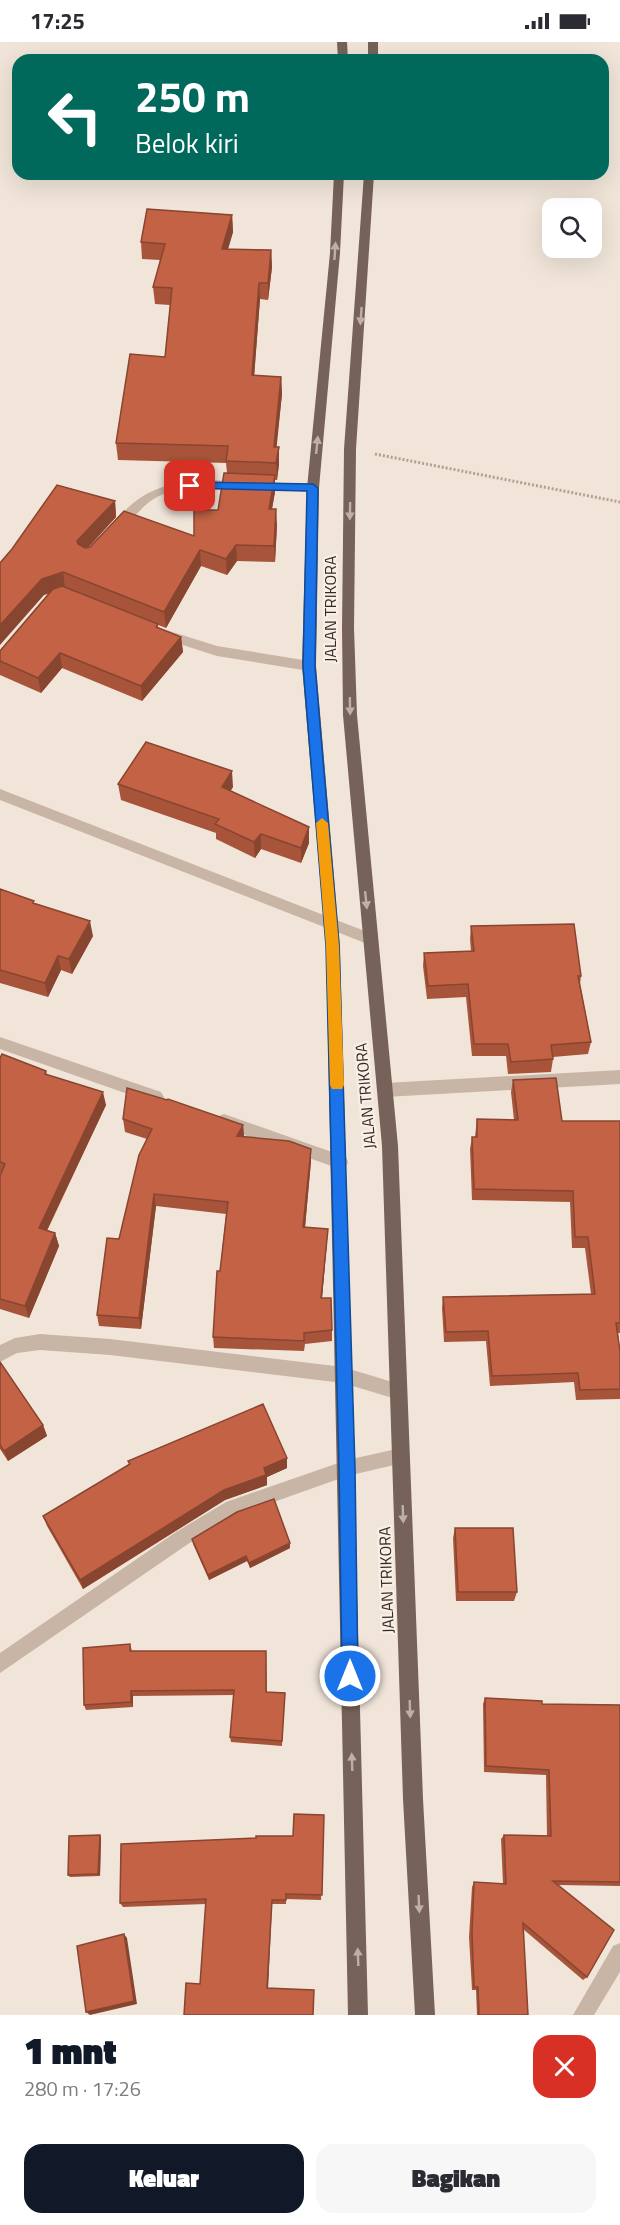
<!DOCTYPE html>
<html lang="id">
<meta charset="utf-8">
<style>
:root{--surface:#fff;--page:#f7f7f7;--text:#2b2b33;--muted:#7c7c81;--accent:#111827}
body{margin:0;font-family:"Titillium Web",sans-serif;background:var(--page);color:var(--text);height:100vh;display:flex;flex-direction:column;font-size:22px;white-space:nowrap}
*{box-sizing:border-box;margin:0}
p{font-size:20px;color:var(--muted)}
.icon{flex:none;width:33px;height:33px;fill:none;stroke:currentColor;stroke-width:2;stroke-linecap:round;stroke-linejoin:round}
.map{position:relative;height:1973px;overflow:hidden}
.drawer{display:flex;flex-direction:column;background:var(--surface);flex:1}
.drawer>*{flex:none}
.banner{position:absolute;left:12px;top:12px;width:597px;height:126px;border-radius:18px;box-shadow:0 6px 24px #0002;background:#00695c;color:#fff;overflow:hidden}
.tools{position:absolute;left:542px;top:156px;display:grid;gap:12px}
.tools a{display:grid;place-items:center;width:60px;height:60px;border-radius:12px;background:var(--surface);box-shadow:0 6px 24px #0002;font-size:30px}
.pin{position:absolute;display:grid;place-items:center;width:51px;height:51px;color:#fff;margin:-26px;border-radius:12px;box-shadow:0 3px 9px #0006}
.me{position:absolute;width:66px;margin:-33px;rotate:0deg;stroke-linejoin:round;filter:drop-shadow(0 0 4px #0008)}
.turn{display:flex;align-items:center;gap:21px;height:126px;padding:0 24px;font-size:27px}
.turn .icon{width:78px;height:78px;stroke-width:2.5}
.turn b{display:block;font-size:42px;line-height:51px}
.round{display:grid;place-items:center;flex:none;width:63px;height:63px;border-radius:18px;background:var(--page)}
.headline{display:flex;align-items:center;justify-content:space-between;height:102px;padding:0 24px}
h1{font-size:36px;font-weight:800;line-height:45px;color:var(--accent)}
.button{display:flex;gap:12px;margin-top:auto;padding:12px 24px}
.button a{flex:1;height:69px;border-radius:18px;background:var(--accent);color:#fff;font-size:24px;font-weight:800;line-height:69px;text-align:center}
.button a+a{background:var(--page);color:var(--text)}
.status{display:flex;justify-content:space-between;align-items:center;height:42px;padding:0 30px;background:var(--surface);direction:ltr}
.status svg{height:16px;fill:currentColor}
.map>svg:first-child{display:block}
</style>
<div class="status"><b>17:25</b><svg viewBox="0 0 49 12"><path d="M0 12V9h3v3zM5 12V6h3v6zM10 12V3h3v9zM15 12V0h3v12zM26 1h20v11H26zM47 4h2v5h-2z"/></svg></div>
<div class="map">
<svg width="620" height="1973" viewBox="0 0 620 1973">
<rect width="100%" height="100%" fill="#f1e5d9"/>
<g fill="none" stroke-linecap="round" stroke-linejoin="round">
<path stroke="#b49f90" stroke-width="3" stroke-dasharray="2 2" stroke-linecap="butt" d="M375,412l245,48"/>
<path fill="#c8b5a6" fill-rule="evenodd" d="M209,438l104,4 6,4 -6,4c-40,-2 -118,-14 -154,4 -15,7 -26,23 -38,35h-8l-2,-3c26,-38 55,-46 98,-48z
M163,587l54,17 92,15 7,5 -7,5 -92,-15 -59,-19 -1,-3 1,-3z
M0,747l375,146 2,4 -2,4h-10l-365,-143z"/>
<path fill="#c8b5a6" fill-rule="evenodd" d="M0,995l161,55 3,5 -3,5 -5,2 -156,-55z
M620,1028v14l-235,13 -5,-2 -3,-5 3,-5 5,-2z
M224,1072l122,43 2,5 -2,5 -6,2 -121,-43 -3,-5 3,-5z
M40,1292l70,5 233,28 56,17 6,2 2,6 -2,6 -6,2 -56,-17 -233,-28 -70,-5 -23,3 -17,9v-17l15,-7z
M401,1406l6,2 3,6 -3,6 -60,14 -110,39 -49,29 -188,129v-20l176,-121 50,-30 121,-42z
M620,1901v29l-26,43h-21l40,-69z"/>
<path fill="#766258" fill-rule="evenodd" d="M337,0h10l1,18h-10z
M368,0h10v18h-10z
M334,132h10l-4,79 -21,235 -3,178 24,280 28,1069h-20l-22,-1069 -24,-280 5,-178 23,-235z
M364,132h10l-18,275 -2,179 3,87 41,431 25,653 12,216h-20l-12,-216 -21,-653 -39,-431 -1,-87 2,-179z"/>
</g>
<path fill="#a8543b" d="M232,173l1,17 -5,17 43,1 1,17 -4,33 -8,-1 -6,76 27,2 1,17 -6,53 3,17 -2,16h-2v12l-3,17 5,16 -2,37 -38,-1 -10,14 -26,-9 -35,62 -8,-3v2l23,10 2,15 -41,49 -80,-33 -21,25 -41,-18v-24l49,-58 -5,2 71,-94 1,16 -28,31 106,-12 24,-26 9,-37 -1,-10 -108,-3 -2,-17 49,-86 5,-52 -15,-1 -2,-17 7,-27 -18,-1 -1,-17z
M118,742l115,3 -3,4 79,36v16l-8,20 -40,-14 -6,9 -39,-19v-6l-95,-33z
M0,847l35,15 58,32 -21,38 -11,-4 -13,27 -48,-14z
M471,884l110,50 -1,8 11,58 -3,12 -35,3v2l-2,13 -43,2 -2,-18h-34l-6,-59 -39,2 -4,-33 1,-13 47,-2 -1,-12z
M0,1016l46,13 1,4 59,30 -59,126 8,2 4,13 -30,72 -29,-9v-133l1,-3h-1z
M513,1038l49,41h58v212h-2l2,18v48l-44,1 -2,-18 -84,4 -4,-45 -42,1 -2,-34 1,-11 148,-3 -6,-46h-13l-2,-46 -98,-2 -2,-51 2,-12h3l2,-18 37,1 -3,-28z
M123,1077l120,6 1,12 67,24 -6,66 22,14 -5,57 10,32v11l-27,3 -1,7 -90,-3 -1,-11 13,-123 -70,-8 -15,123 -42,-3 -2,-11 50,-176 -22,-7z
M0,1320l43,63 4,11 -39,25 -8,-12z
M128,1419l159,7 -20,9v8l-42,15 -142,89 -36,-63 -4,-10 86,-51z
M455,1486l62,64 -3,9h-58l-3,-63z
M192,1497l98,4v5l-40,20 -3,-7 -38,19 -16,-36z
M130,1602l2,7h134l1,41 18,1 -3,53 -51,-4 -1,-5 4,-42 -101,1v11l-47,3 -2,-5z
M485,1656l57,6 78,1v181l-62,-1 29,92 -4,3 -60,-51 5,86h-51l-1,-25h-4l-3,-53 3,-50 2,-5 29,2 -2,-45 3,-4 43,1 -1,-61 -62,-3 -1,-68z
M324,1773l-3,85 -35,-1v5h-14l-72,80 6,-80 -83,3 -3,-4 136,-65 37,-2z
M100,1793l1,3 -1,38 -30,1 -2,-2z"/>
<path fill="#884530" d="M232,173l1,17 -10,34 -1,-17z
M271,208l1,17 -4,33v-17z
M259,241l1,16 -7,93 -1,-17z
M281,335l1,17 -7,69 -1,-16z
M279,405v17l-2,16 -1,-17z
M275,433v17l-6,33v-16z
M115,459l1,16 -37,40 -2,-16z
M276,467l1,16 -2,37 -1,-16z
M236,503l1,16 -10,14 -1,-16z
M200,508l1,16 -35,62 -2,-16z
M63,530l2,16 -21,7 -44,50v-20l42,-46z
M181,595l2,15 -41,49 -1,-15z
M60,611l2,15 -21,25 -3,-15z
M232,729l1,16 -10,16 -1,-16z
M309,785v16l-8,20v-15z
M261,792v15l-6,9 -1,-16z
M90,879l3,15 -21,38 -3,-15z
M58,914l3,14 -13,27 -3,-14z
M103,1050l3,13 -64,135 -3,-12z
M243,1083l1,12 -7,-1z
M311,1107v12l-7,78 -1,-12z
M154,1152l2,12 -15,123 -2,-11z
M328,1187l-1,12 -6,69v-12z
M55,1191l4,13 -30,72 -4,-12z
M43,1383l4,11 -39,25 -4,-10z
M287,1416v10l-20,9v8l-42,15 -142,89 -3,-9 144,-90 40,-22z
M290,1501v5l-40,20 -1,-5z
M246,1514l1,5 -38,19 -1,-5z
M131,1649l2,5v11l-2,-5z
M100,1793l1,3 -1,38 -2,-2z
M272,1858v4l-4,87 -1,-3z
M124,1892l3,4 10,66 -47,11 -4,-3z"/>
<path fill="#c36245" stroke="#884530" stroke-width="1.5" d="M147,167l85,6 -10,34 49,1 -3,33h-9l-7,92 29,2 -7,70h5l-3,16 -50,-2 2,-15 -112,-3 14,-89 35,3 7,-69 -19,-1 12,-43 -24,-2z
M224,431l51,2 -6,34h7l-2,37 -38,-1 -10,14 -26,-9 -36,62 -101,-40 -21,7 -42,46v-62l12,-14 45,-64 58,16 -38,40 1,3 7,4 5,-1 34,-36 70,25v-26h24z
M62,544l96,38 -2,3 25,10 -40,49 -81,-33 -22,25 -38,-17v-10l53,-62z
M146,700l86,29 -10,16 87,40 -8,21 -40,-14 -7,8 -39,-18 4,-5 -101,-35z
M0,847l34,12 -1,2 57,18 -21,38 -11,-3 -13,27 -45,-13z
M574,882l7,52h-3l13,66 -40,3 2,14 -42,3 -3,-18h-34l-6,-60 -40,2 -4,-33 50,-2 -3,-25z
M2,1012l44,17 -1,3 58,18 -64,136 16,5 -30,73 -25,-7v-123l5,-12 -5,-2v-104z
M556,1036l6,43h58v202h-4l4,28v38l-40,1 -2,-17 -86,3 -4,-45 -42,1 -3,-35 152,-3 -7,-57h-13l-2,-46 -99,-2 -2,-52h5v-18l41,1 -5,-40z
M127,1046l40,12 1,-1 75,26 -6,11 52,5 22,8 -8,78 25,2 -7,69h10l1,32 -28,3v8l-91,-4 4,-66h3l8,-69 -74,-8 -15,124 -42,-3 10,-77 12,1 20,-84 13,-26 -29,-10z
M0,1320l43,63 -39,26 -4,-6z
M263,1362l24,54 -23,10 2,7 -42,15 -144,90 -37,-64 87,-52 -2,-3z
M274,1457l16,44 -41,20 -3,-7 -38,19 -16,-36 45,-27z
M455,1486h58l4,64h-59z
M130,1602v7h136v41l19,1 -3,48 -52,-4 4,-47 -103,1v11l-47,3 -1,-57z
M485,1656l57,3v3l78,1v177l-67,-1 61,49 -27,47 -64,-54 5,92h-49l-1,-28h-4l-2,-54 2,-51 32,2 -2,-49 47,1 -2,-66 -63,-4z
M294,1772l30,1 -2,80 -36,-1v6h-14l-5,88 47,2 -1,25h-129l2,-32 14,1 6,-85 -86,4 1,-59 135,-6v-2h37z
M100,1793l-2,39 -30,1 1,-39z
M124,1892l10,67 -48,11 -9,-66z"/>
<defs><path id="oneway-solid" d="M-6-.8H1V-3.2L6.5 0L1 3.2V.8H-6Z" transform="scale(1.5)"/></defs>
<g fill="#beb0a6">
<use href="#oneway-solid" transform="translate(335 209) rotate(-86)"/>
<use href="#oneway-solid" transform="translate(361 274) rotate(94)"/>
<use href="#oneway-solid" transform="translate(317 403) rotate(-84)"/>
<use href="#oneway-solid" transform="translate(350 469) rotate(91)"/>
<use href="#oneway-solid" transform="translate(350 664) rotate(89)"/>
<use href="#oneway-solid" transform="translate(366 858) rotate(84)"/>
<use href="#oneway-solid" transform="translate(403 1472) rotate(88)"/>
<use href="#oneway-solid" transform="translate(410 1667) rotate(88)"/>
<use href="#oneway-solid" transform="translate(352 1720) rotate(-92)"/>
<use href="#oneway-solid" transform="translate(419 1862) rotate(87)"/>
<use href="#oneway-solid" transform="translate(358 1915) rotate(-92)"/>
</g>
<path fill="#1a73e8" stroke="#114b97" stroke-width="1.5" d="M190,440l123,2 5,4 -3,178 24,280 16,522 3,208 -2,6 -6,2 -6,-2 -2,-6 -3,-208 -13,-522 -23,-280 4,-175 -121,-3 -1,-2z"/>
<path fill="#f59e0b" d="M322,776l6,5 11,123 5,139 -2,4h-10l-2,-4 -4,-139 -10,-123z"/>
<g text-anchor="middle" stroke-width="4.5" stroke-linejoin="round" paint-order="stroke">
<g font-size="16" fill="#342b27" stroke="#f9efe5">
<text transform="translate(330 567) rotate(-90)" y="6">JALAN TRIKORA</text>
<text transform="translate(365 1054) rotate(-95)" y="6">JALAN TRIKORA</text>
<text transform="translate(386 1538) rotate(-92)" y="6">JALAN TRIKORA</text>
</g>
</g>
</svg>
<div class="tools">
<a><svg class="icon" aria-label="search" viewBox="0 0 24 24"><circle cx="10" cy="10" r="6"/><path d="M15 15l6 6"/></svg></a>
</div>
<div class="pin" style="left:190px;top:444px;background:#d93025"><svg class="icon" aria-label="arrive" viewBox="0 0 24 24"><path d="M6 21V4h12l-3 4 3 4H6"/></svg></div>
<svg class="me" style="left:350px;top:1634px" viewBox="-20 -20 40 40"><circle r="17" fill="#1a73e8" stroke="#fff" stroke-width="3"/><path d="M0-11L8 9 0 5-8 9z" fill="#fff"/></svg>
<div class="banner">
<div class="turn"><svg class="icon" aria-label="left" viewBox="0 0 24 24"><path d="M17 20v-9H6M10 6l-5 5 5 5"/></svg><div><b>250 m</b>Belok kiri</div></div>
</div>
</div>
<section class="drawer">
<div class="headline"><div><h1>1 mnt</h1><p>280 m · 17:26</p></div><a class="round" style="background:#d93025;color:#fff"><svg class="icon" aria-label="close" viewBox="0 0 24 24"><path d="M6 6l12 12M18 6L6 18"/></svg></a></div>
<div class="button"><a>Keluar</a><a>Bagikan</a></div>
</section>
